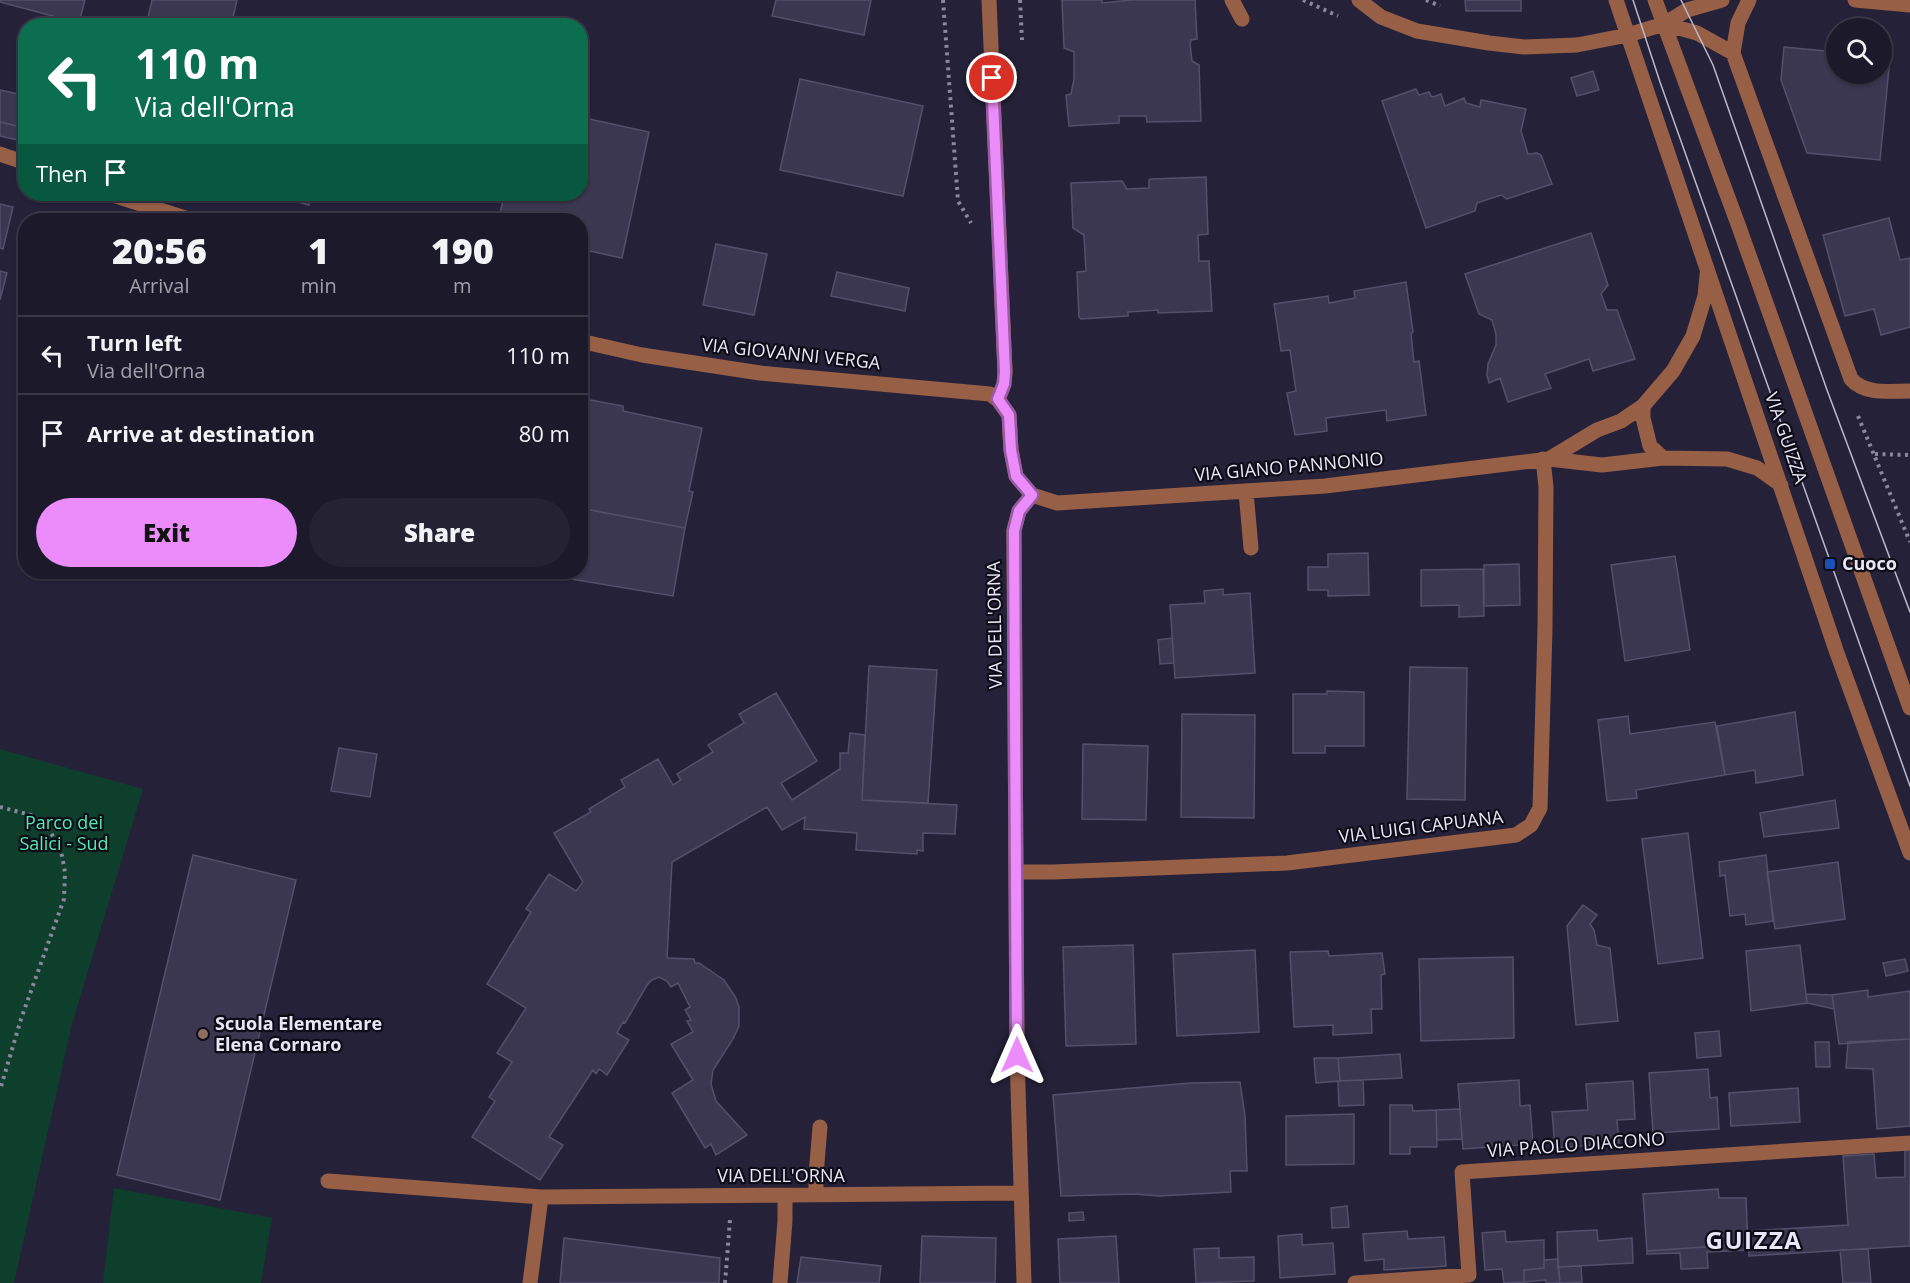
<!DOCTYPE html>
<style>
:root{--surface:#1c192b;--page:#252233;--text:#f1f3f6;--muted:#a0a0a9;--line:#3a3847;--accent:#ec8cfb}
body{margin:0;font-family:"Open Sans",sans-serif;background:var(--page);color:var(--text);height:100vh;display:flex;flex-direction:column;font-size:22px;white-space:nowrap}
*{box-sizing:border-box;margin:0}
p{font-size:20px;color:var(--muted)}
.icon{flex:none;width:33px;height:33px;fill:none;stroke:currentColor;stroke-width:2;stroke-linecap:round;stroke-linejoin:round}
.map{position:relative;flex:1;overflow:hidden}
.sheet{position:absolute;left:18px;top:213px;width:570px;height:366px;display:flex;flex-direction:column;background:var(--surface);border-radius:24px;box-shadow:0 2px 4px #0004,0 0 0 2px var(--line)}
.sheet>*{flex:none}
.hud{position:absolute;left:18px;top:18px;width:570px;height:183px;border-radius:24px;box-shadow:0 2px 4px #0004,0 0 0 2px var(--line);background:#0b6e4f;color:#fff;overflow:hidden}
.buttons{position:absolute;left:1826px;top:18px;display:grid;gap:12px}
.buttons a{display:grid;place-items:center;width:66px;height:66px;border-radius:50%;background:var(--surface);box-shadow:0 2px 4px #0004,0 0 0 2px var(--line);font-size:30px}
.pin{position:absolute;display:grid;place-items:center;width:51px;height:51px;color:#fff;margin:-26px;border:3px solid #fff;border-radius:50%;box-shadow:0 2px 6px #0007}
.me{position:absolute;width:66px;margin:-33px;rotate:0deg;stroke-linejoin:round;filter:drop-shadow(0 0 4px #0008)}
.turn{display:flex;align-items:center;gap:21px;height:126px;padding:0 18px;font-size:27px}
.turn .icon{width:78px;height:78px;stroke-width:2.5}
.turn b{display:block;font-size:42px;line-height:51px}
.then{display:flex;align-items:center;height:57px;padding:0 18px;background:#0003;gap:12px;font-size:22px}
.eta{display:flex;justify-content:space-evenly;align-items:center;height:102px;text-align:center}
.eta b{font-size:36px;font-weight:800;line-height:42px}
.primary-button{display:flex;gap:12px;margin-top:auto;padding:12px 18px}
.primary-button a{flex:1;height:69px;border-radius:36px;background:var(--accent);color:#111;font-size:24px;font-weight:800;line-height:69px;text-align:center}
.primary-button a+a{background:var(--page);color:var(--text)}
ul{padding:0;list-style:none}
li{display:flex;align-items:center;gap:18px;height:78px;padding:0 18px;border-top:2px solid var(--line)}
li div{flex:1}
li b{display:block;font-size:22px}
li em{font-style:normal}
.map>svg:first-child{display:block}
</style>
<div class="map">
<svg width="1910" height="1283" viewBox="0 0 1910 1283">
<rect width="100%" height="100%" fill="#252139"/>
<path fill="#0e3e2c" d="M0,749l143,40 -71,235 -58,259h-14z
M114,1188l158,30 -11,65h-158z"/>
<path fill="#3b3750" stroke="#54506b" stroke-width="1.5" d="M0,0h85l-6,23 -79,-21z
M152,0h85l-6,26h-85z
M776,0h95l-7,35 -92,-19z
M1062,0h40v3l29,-3h64l2,39 -6,1 -1,4 2,17 7,4 2,56 -54,1 -1,-6h-27v7l-50,3 -3,-31 5,-1 3,-15v-27l-10,-4z
M1465,0h56v11h-55z
M1784,47l52,5v22h45v-17l9,1 -10,102 -73,-7 -26,-73z
M1593,71l6,19 -22,6 -6,-18z
M800,79l123,27 -20,90 -123,-26z
M26,85v43l-26,-6v-32l23,5z
M1416,89l3,6 10,-3 2,4 2,1 8,-3 4,12 19,-8 2,5 14,4 1,-7 45,9 -5,22 7,23 9,-1 4,2 11,29 -45,15 -6,-4 -24,8 -2,8 -49,17 -44,-127z
M580,117l69,15 -27,126 -42,-9v-29h-81l5,-26h76z
M0,122l24,6 -2,13 -22,-5z
M1206,177l2,57 -10,1 1,26h10l3,50 -54,2v-3l-30,2v4l-47,3 -2,-2 -2,-45 9,-1 -2,-36 -11,-7 -2,-45 51,-2 5,8 22,-1v-8l2,-1z
M266,194h46l-3,11z
M0,204l13,3 -10,42 -3,-1z
M1889,218l11,42 10,-2v69l-29,8 -7,-26 -29,7 -22,-81z
M1591,233l17,52 -7,9 6,16h10l18,49 -42,12 -4,-12 -44,15 6,14 -43,14 -8,-24 -11,5 -2,-8 1,-11 8,-19v-11l-4,-14 -13,-6 -14,-40z
M716,244l51,10 -13,61 -51,-10z
M0,271l7,2 -7,27z
M837,272l72,16 -4,23 -74,-15z
M1406,282l7,50 -2,2 3,28 5,-1 7,54 -39,6 -1,-11 -60,8 1,13 -32,4 -8,-42 9,-2 -6,-41 -9,1 -7,-47 54,-8 1,7 26,-5 -1,-7z
M580,398l43,8v5l79,17 -13,63 4,1 -8,36 -105,-20z
M580,508l105,20 -12,68 -144,-24h51z
M1368,553l1,42 -41,1v-6h-20v-23h20v-13z
M1675,556l15,94 -65,11 -14,-96z
M1519,564l1,41 -36,1v-41z
M1483,569l1,47 -25,1v-12l-38,1v-36z
M1223,589v6l27,-2 5,80 -80,5 -5,-73 35,-2 -1,-12z
M1172,638l2,25 -14,1 -2,-24z
M869,666l68,4 -9,133 -66,-3z
M869,666l68,4 -9,133 -66,-3z
M1410,667l57,1 -2,132 -58,-1z
M1327,691l37,1v54h-39v7h-32v-59h34z
M776,693l41,68 -36,22 11,17 48,-31v-16h8l2,-20 15,2 -3,65 95,5 -2,29 -32,-1v18l-6,-1v4l-61,-4 1,-17 -53,-4 1,-12 -23,13 -15,-23 -95,55 -5,96 27,1 1,4h4l25,17 12,18 3,9v19l-6,13 -20,31 -2,14 5,17 31,34 -31,20 -5,-11 -6,4 -33,-55 21,-13 -22,-36 22,-12 -6,-11 4,-1 -6,-10 5,-3 -12,-24 -7,4 -4,-6 -8,-4 -7,3 -5,5 -22,38 -2,-1 -6,11 12,7 -22,35 -8,-6 -3,5 -3,-4 -44,67 14,8 -23,35 -68,-43 23,-36 -6,-4 23,-35 -15,-9 29,-45 -39,-24 44,-72 -5,-3 23,-35 27,17 7,-9 -29,-49 37,-21 -2,-3 36,-22 -4,-7 37,-21 15,26 8,-5 -4,-6 36,-22 -5,-7 36,-22 -5,-9z
M1795,712l8,63 -47,8 -1,-13 -30,5 -8,-49z
M1182,714l73,1 -1,103 -73,-1z
M1628,716l2,18 85,-12 10,53 -89,15 1,8 -30,3 -9,-81z
M1083,744l65,2 -2,74 -64,-1z
M339,748l38,6 -7,43 -39,-6z
M1835,800l4,28 -75,9 -4,-24z
M1688,833l15,125 -45,6 -16,-125z
M193,855l103,25 -76,320 -103,-25z
M1766,855l7,66 -27,4 -1,-11 -15,2 -5,-41 -5,1 -1,-14z
M1838,862l7,57 -70,10 -8,-57z
M1583,905l14,10 -7,9 4,6 3,15 13,3 8,73 -42,4 -9,-99z
M1133,945l3,99 -70,2 -3,-99z
M1800,945l7,58 -56,8 -5,-60z
M1255,950l4,82 -82,4 -4,-82z
M1328,951l1,5 53,-3 3,21 -4,1 1,34h-11l1,24 -39,2v-10l-39,2 -4,-75z
M1513,957l1,81 -93,3 -2,-82z
M1905,959l3,12 -22,5 -3,-13z
M1868,990v7l42,-6v48l-71,5 -7,-49z
M1806,994l26,1 2,14 -27,-6z
M1719,1031l2,25 -24,2 -2,-25z
M1910,1039v87l-33,3 -4,-60 -27,-1 2,-26z
M1815,1042h14l1,25h-14z
M1400,1054l2,24 -62,3 -2,-23z
M1314,1058h24l2,23 -24,2z
M1708,1069l2,29 7,-1 2,32 -66,4 -4,-60z
M1363,1080l1,25 -25,1 -1,-25z
M1519,1080l1,26 10,-1 3,39 -70,5 -5,-65z
M1633,1081l2,38 -18,1 2,23 -64,5 -3,-36 36,-2 -2,-26z
M1240,1082l5,34 2,55h-17l1,21 -72,4 -25,-2 -73,2 -8,-101 137,-12z
M1798,1088l2,34 -69,4 -2,-33z
M1390,1105h22l1,6 23,-1 1,37h-27v7h-20z
M1460,1109l2,30 -25,1 -1,-30z
M1354,1114v50l-68,1v-49z
M1905,1150h5v96l-161,10 -1,-25 100,-6 -5,-69 31,-2 2,24 29,-1z
M1718,1189l1,9h27l2,46 -101,7 -4,-57z
M1347,1206l2,21 -17,1 -1,-20z
M1083,1212l1,8 -15,1v-8z
M1597,1230l1,11 34,-3 1,25 -75,4 -1,-35z
M1407,1231l1,8 36,-2 2,29 -62,4v-11l-19,2 -2,-27z
M1505,1231l1,11 38,-2v28l-20,2v12l-20,1 -2,-14 -17,1 -3,-37z
M1302,1234v11l31,-2 2,31 -55,4 -2,-42z
M922,1236l74,2 -1,45h-75z
M1116,1236l3,47h-59l-2,-44z
M564,1238l156,20 -1,25h-159z
M1748,1244l1,6 -42,2 1,16 -27,1 -1,-16 -33,1v-3z
M1219,1248v10l35,-1v24l-58,2 -2,-34z
M1868,1249l3,34h-28l-3,-33z
M801,1257l80,9 -2,17h-82z
M1558,1259l2,24h-14v-3l-22,2v-12l20,-2v-8z
M1581,1266l1,16 -22,1 -2,-16z"/>
<g fill="none" stroke-linecap="round" stroke-linejoin="round">
<path stroke="#8a879b" stroke-width="4" stroke-dasharray="3 4.5" stroke-linecap="butt" d="M943,0l15,201 13,22
M1020,0l2,40
M1303,0l35,16
M1426,0l14,6
M1858,416l52,126
M1875,454l35,1
M0,807l31,8 19,16 11,20 4,21 -1,27 -43,120 -21,71
M725,1283l5,-63"/>
<path stroke="#985f47" stroke-width="15" d="M989,0l16,372 -1,12 -6,16 11,15 2,35 5,26 16,19
M1232,0l10,19
M1359,0l22,17 36,14 72,12 35,4 53,-2 51,-10 36,-11 33,9 36,20 118,326c14,16 39,12 59,12
M1616,0l221,653 73,200
M1655,0l84,227 171,481
M1855,0l55,5
M1664,24l23,-14 35,-10
M1733,53l5,-30 11,-23
M0,154l26,9
M110,194l81,26
M580,341l62,14 118,18 230,21 8,6
M1643,406v12l7,28 13,12
M1549,459l48,-29 24,-9 22,-15 30,-35 20,-35 12,-40 2,-21
M1246,492l5,56
M1032,495l25,8 268,-17 224,-27 53,6 61,-7 64,1 30,9 24,17
M1017,872h36l234,-9 229,-28 15,-10 9,-17 5,-180 1,-141 -3,-28
M328,1181l213,16 479,-4
M816,1195v-20l4,-48
M530,1283l11,-86
M780,1283l5,-62v-25
M1024,1283l-7,-228 -3,-525 5,-19 13,-16
M1355,1283l114,-8 -7,-103 448,-29"/>
<path stroke="#bbb9cb" stroke-width="1.5" d="M1633,0l27,82 250,704
M1681,0l32,65 114,325 83,222"/>
</g>
<g fill="none" stroke-linecap="round" stroke-linejoin="round">
<defs>
<path id="route" d="M992,78l13,294 -1,12 -6,15 11,16 2,35 5,26 16,19 -13,16 -5,20 3,524"/>
</defs>
<use href="#route" stroke="#995ba3" stroke-width="15"/>
<use href="#route" stroke="#ec8cfb" stroke-width="10"/>
</g>
<rect fill="#1a4fb4" stroke="#0e0c17" stroke-width="2" x="1824" y="558" width="12" height="12" rx="3"/>
<circle fill="#8d6e63" stroke="#0e0c17" stroke-width="2" cx="203" cy="1034" r="6"/>
<g text-anchor="middle" stroke-width="4.5" stroke-linejoin="round" paint-order="stroke">
<g font-size="18" fill="#e9e7f7" stroke="#0e0c17">
<text transform="translate(791 354) rotate(6)" y="6">VIA GIOVANNI VERGA</text>
<text transform="translate(1786 438) rotate(71)" y="6">VIA GUIZZA</text>
<text transform="translate(1289 467) rotate(-5)" y="6">VIA GIANO PANNONIO</text>
<text transform="translate(995 625) rotate(-91)" y="6">VIA DELL'ORNA</text>
<text transform="translate(1421 827) rotate(-7)" y="6">VIA LUIGI CAPUANA</text>
<text transform="translate(1576 1145) rotate(-4)" y="6">VIA PAOLO DIACONO</text>
<text x="781" y="1182">VIA DELL'ORNA</text>
</g>
<g font-size="18" font-weight="bold" fill="#e9e7f7" stroke="#0e0c17" text-anchor="start">
<text x="1842" y="570">Cuoco</text>
<text x="215" y="1030">Scuola Elementare<tspan x="215" dy="21">Elena Cornaro</tspan></text>
</g>
<g font-size="18" fill="#50ecb2" stroke="#0e0c17">
<text x="64" y="829">Parco dei<tspan x="64" dy="21">Salici - Sud</tspan></text>
</g>
<g font-size="24" font-weight="bold" letter-spacing="1.5" fill="#e9e7f7" stroke="#0e0c17">
<text x="1754" y="1249">GUIZZA</text>
</g>
</g>
</svg>
<div class="buttons">
<a><svg class="icon" aria-label="search" viewBox="0 0 24 24"><circle cx="10" cy="10" r="6"/><path d="M15 15l6 6"/></svg></a>
</div>
<div class="pin" style="left:992px;top:78px;background:#d93025"><svg class="icon" aria-label="arrive" viewBox="0 0 24 24"><path d="M6 21V4h12l-3 4 3 4H6"/></svg></div>
<svg class="me" style="left:1017px;top:1055px" viewBox="-20 -20 40 40"><path d="M0-17L14 15 0 8-14 15z" fill="#ec8cfb" stroke="#fff" stroke-width="4"/></svg>
<div class="hud">
<div class="turn"><svg class="icon" aria-label="left" viewBox="0 0 24 24"><path d="M17 20v-9H6M10 6l-5 5 5 5"/></svg><div><b>110 m</b>Via dell'Orna</div></div>
<div class="then">Then<svg class="icon" aria-label="arrive" viewBox="0 0 24 24"><path d="M6 21V4h12l-3 4 3 4H6"/></svg></div>
</div>
<section class="sheet">
<div class="eta">
<div><b>20:56</b><p>Arrival</p></div>
<div><b>1</b><p>min</p></div>
<div><b>190</b><p>m</p></div>
</div>
<ul>
<li><svg class="icon" aria-label="left" viewBox="0 0 24 24"><path d="M17 20v-9H6M10 6l-5 5 5 5"/></svg><div><b>Turn left</b><p>Via dell'Orna</p></div><em>110 m</em></li>
<li><svg class="icon" aria-label="arrive" viewBox="0 0 24 24"><path d="M6 21V4h12l-3 4 3 4H6"/></svg><div><b>Arrive at destination</b></div><em>80 m</em></li>
</ul>
<div class="primary-button"><a>Exit</a><a>Share</a></div>
</section>
</div>
